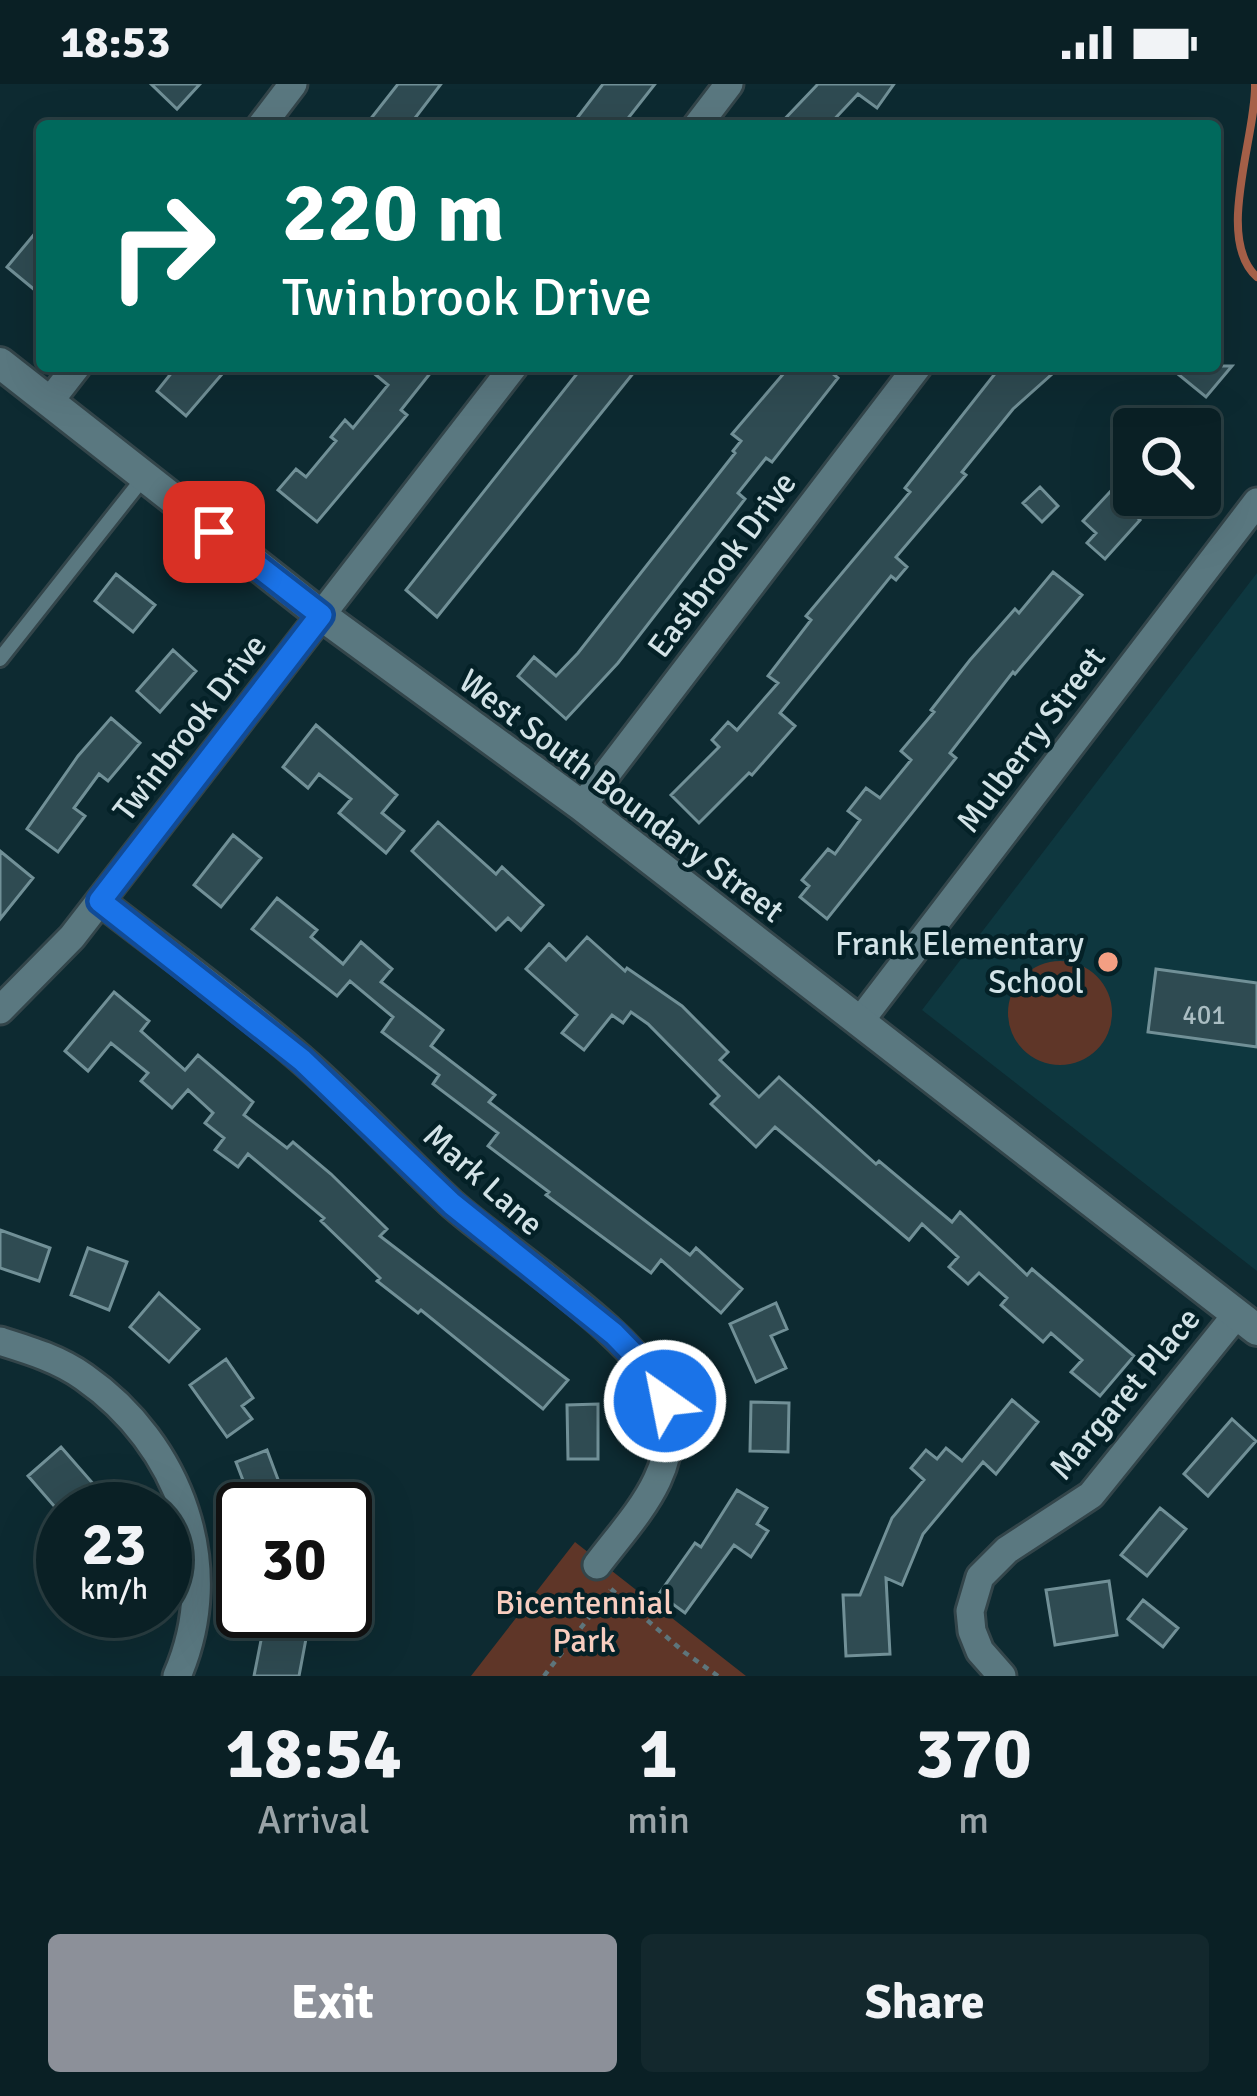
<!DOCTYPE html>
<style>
:root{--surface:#0a2025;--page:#13282d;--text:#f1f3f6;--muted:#99a3a7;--line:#2a3e42;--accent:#8c9099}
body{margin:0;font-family:Signika,sans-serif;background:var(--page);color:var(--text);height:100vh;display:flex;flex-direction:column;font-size:45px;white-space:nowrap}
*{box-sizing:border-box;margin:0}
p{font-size:39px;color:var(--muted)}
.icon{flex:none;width:66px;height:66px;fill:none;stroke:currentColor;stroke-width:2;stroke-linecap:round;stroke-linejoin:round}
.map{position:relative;height:1592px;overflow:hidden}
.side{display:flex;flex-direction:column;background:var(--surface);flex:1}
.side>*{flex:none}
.hud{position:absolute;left:36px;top:36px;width:1185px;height:252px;border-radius:12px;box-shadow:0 12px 48px #0002,0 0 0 3px var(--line);background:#00695c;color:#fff;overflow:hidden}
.buttons{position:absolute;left:1113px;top:324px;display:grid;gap:24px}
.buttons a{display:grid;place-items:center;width:108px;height:108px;border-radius:12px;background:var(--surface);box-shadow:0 12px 48px #0002,0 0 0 3px var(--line);font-size:60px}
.speed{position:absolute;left:36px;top:1398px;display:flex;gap:24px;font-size:60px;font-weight:700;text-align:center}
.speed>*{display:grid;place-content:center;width:156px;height:156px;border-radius:50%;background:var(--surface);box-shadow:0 12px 48px #0002,0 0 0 3px var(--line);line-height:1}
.speed small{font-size:30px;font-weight:400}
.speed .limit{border:6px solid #111;border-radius:18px;background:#fff;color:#111}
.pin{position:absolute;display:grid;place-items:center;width:102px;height:102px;color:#fff;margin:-51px;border-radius:24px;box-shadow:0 6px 18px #0006}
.me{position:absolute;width:132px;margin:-66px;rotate:327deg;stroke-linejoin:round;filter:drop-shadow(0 0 9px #0008)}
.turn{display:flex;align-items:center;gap:42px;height:252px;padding:0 48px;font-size:54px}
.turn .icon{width:156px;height:156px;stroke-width:2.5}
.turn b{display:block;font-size:84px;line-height:102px}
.eta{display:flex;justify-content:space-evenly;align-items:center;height:204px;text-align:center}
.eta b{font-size:72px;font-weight:700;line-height:84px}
.primary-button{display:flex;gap:24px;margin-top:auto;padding:24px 48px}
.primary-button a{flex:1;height:138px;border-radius:12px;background:var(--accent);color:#fff;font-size:48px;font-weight:700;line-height:138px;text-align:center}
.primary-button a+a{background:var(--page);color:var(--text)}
.status{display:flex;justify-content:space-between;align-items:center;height:84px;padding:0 60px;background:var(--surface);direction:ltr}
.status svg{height:33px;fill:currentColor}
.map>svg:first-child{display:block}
</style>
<div class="status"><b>18:53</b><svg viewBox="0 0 49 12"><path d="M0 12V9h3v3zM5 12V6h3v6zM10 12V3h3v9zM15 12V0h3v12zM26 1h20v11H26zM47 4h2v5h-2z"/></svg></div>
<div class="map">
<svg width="1257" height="1592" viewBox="0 0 1257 1592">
<rect width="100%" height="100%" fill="#0d2a31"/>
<path fill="#0e373f" d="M1257,489v698l-335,-261z"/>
<path fill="#5f3628" d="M1008 929a52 52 0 1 1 104 0a52 52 0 1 1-104 0Z
M575,1458l171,134h-275z"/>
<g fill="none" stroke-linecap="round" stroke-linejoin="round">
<path stroke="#a76149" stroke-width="8" d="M1255,0c2,50 -41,155 2,193"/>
</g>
<path fill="#2f4b52" stroke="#719097" stroke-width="3" d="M151,0h49l-23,25z
M398,0h43l-32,42h-44z
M603,0h52l-33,42h-51z
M818,0h76l-17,24 -19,-14 -30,32h-50z
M42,141v71l-35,-29z
M177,282h52l-43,50 -29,-25z
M365,282h71l-35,44 6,5 -90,107 -39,-32 18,-21 10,8 30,-36 -5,-4 14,-17 8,8 35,-43z
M583,282h56l-202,251 -31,-27z
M790,282h34l14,12 -66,84 -6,-4 -28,35 7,6 -127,164 -52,56 -48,-43 16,-19 22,19 22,-23 157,-200 -2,-2 8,-10 -9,-7z
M1001,282h60l-48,43 -51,63 4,3 -70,82 11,10 -11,13 -5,-4 -111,137 15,13 -43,49 -3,-2 -50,50 -28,-28 48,-48 -7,-7 16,-18 9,8 41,-47 -10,-7 43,-56 -5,-4 104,-124 -5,-4z
M1168,282h64l-26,31z
M1134,382v39l-5,5 11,10 -35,39 -18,-16 9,-10 -13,-12z
M1040,403l18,19 -16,16 -19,-19z
M1053,488l29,23 -67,79 -2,-2 -63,81 6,5 -129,161 -27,-22 9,-11 -7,-6 26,-31 7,5 25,-34 -12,-9 18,-23 14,10 31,-38 -10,-9 33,-39 -3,-2 39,-50 45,-51 4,4z
M116,490l39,31 -22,27 -38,-31z
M173,566l23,21 -36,41 -23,-21z
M111,634l29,25 -32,38 -9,-7 -25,34 11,8 -27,36 -31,-23 51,-73z
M316,641l81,70 -15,18 22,18 -18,22 -47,-40 12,-14 -32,-25 -11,14 -25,-21z
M438,738l58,52 6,-7 41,38 -22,25 -13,-12 -12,12 -84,-79z
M233,751l28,23 -40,49 -27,-22z
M0,767l33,27 -33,41z
M277,814l40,32 -6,7 32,27 18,-22 31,27 -11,13 62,48 -12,16 64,49 -6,7 201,153 6,-7 46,41 -21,24 -60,-53 -10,13 -105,-78 3,-3 -61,-46 10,-13 -65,-49 6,-9 -57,-43 11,-15 -43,-36 -13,15 -85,-67z
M587,853l38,34 2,-3 55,38 46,46 -8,8 39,37 20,-20 97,87 3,-3 73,61 8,-10 67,63 5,-6 102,87 -34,40 -29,-24 11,-12 -31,-27 -8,9 -42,-37 6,-7 -28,-25 -11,11 -19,-17 9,-10 -36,-33 -13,16 -134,-113 -19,20 -45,-43 8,-8 -71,-72 -17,-12 -8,11 -11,-8 -28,35 -22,-17 15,-18 -51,-46 23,-25 17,16z
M1156,885l101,14v64l-109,-15z
M114,908l35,29 -8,10 44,39 13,-15 55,47 -9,13 43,33 6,-6 38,32 56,55 -7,7 188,144 -25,29 -122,-99 -3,3 -41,-32 3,-3 -59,-57 3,-3 -76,-64 -10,13 -23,-17 9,-12 -19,-15 8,-10 -25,-23 -16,18 -31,-27 7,-8 -37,-30 -23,28 -23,-20z
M0,1146l50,18 -11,33 -39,-13z
M88,1164l39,14 -18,48 -38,-15z
M159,1209l40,36 -30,33 -39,-35z
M776,1219l11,26 -16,7 15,32 -30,14 -26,-58z
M226,1275l27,39 -11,8 10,13 -25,18 -37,-52z
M1012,1316l26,22 -42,52 -13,-12 -60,72 -21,51 -16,-7 4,76 -44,2 -3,-61h17l32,-77 32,-38 -13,-12 15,-18 11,9 9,-11 16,13z
M751,1318l38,1 -1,49 -38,-1z
M598,1320v55h-30l-1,-54z
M1232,1335l24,22 -48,55 -24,-22z
M61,1363l42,48 -16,14h-24l-2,5 -33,-38z
M267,1366l22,59h-35l-18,-47z
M737,1406l30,18 -10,16 11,7 -17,26 -17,-12 -49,68 -26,-19 36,-51 6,4z
M1160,1424l26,21 -39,47 -26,-21z
M1109,1497l8,54 -62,10 -9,-55z
M1143,1516l35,28 -15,19 -35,-28z
M265,1536l43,8 -9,48h-45z"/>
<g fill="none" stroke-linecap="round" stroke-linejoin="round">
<defs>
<path id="service" d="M0,575l144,-182"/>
<path id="minor" d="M261,42l32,-42
M697,42l32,-42
M49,318l28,-36
M582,722l336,-440
M100,817c67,52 136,102 200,157 53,46 100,97 151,145 52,47 201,141 215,203 15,66 -32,110 -69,159
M0,926l72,-73 442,-571
M860,937l397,-519
M0,1257c29,9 59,18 84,36 96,67 141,189 93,299
M1002,1592l-22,-25 -8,-20 -2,-20 10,-34 27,-27 84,-55 146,-181"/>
<path id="tertiary" d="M0,279l321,252 261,191 675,524"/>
</defs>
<use href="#service" stroke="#33454a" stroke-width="20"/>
<use href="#minor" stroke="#33454a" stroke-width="33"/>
<use href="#tertiary" stroke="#33454a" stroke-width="36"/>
<path stroke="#5e757b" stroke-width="4.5" stroke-dasharray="6 6" stroke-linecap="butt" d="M611,1505l73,63 34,24
M544,1592l66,-86"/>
<use href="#service" stroke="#5a7880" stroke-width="14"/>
<use href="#minor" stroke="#5a7880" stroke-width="27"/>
<use href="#tertiary" stroke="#5a7880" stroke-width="30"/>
</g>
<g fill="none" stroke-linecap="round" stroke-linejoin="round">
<defs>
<path id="route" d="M214,448l107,83 -221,286 202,159 150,144 162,130 36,37 15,30"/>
</defs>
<use href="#route" stroke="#114b97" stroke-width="30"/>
<use href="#route" stroke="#1a73e8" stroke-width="21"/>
</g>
<circle fill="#f39f83" stroke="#042127" stroke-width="4.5" cx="1108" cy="878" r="12"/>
<g text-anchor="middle" stroke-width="9" stroke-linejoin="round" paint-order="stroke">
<g font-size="27" fill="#aabdc2">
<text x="1204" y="940">401</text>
</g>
<g font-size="33" fill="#d3e3e7" stroke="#042127">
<text transform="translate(721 480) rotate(-53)" y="12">Eastbrook Drive</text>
<text transform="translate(189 643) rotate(-52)" y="12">Twinbrook Drive</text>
<text transform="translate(1030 655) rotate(-53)" y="12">Mulberry Street</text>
<text transform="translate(622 711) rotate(37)" y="12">West South Boundary Street</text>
<text transform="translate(484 1095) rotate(42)" y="12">Mark Lane</text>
<text transform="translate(1124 1309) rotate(-50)" y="12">Margaret Place</text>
</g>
<g font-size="33" fill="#d3e3e7" stroke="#042127" text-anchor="end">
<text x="1084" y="871">Frank Elementary<tspan x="1084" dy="38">School</tspan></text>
</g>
<g font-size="33" fill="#f7cdbf" stroke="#042127">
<text x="584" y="1530">Bicentennial<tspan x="584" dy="38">Park</tspan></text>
</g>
</g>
</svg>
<div class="buttons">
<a><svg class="icon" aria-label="search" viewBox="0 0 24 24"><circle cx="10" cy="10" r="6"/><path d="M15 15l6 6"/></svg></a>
</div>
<div class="speed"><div>23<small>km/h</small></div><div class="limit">30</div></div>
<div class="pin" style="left:214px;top:448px;background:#d93025"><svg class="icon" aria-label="arrive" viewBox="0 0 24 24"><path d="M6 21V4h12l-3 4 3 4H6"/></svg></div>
<svg class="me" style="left:665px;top:1317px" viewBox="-20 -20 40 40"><circle r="17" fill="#1a73e8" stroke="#fff" stroke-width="3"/><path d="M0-11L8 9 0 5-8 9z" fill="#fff"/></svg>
<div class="hud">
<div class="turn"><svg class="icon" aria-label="right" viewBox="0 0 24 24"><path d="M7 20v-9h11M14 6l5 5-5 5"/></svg><div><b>220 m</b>Twinbrook Drive</div></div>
</div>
</div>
<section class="side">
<div class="eta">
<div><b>18:54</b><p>Arrival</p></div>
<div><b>1</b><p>min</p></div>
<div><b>370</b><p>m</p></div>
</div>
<div class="primary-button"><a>Exit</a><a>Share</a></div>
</section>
